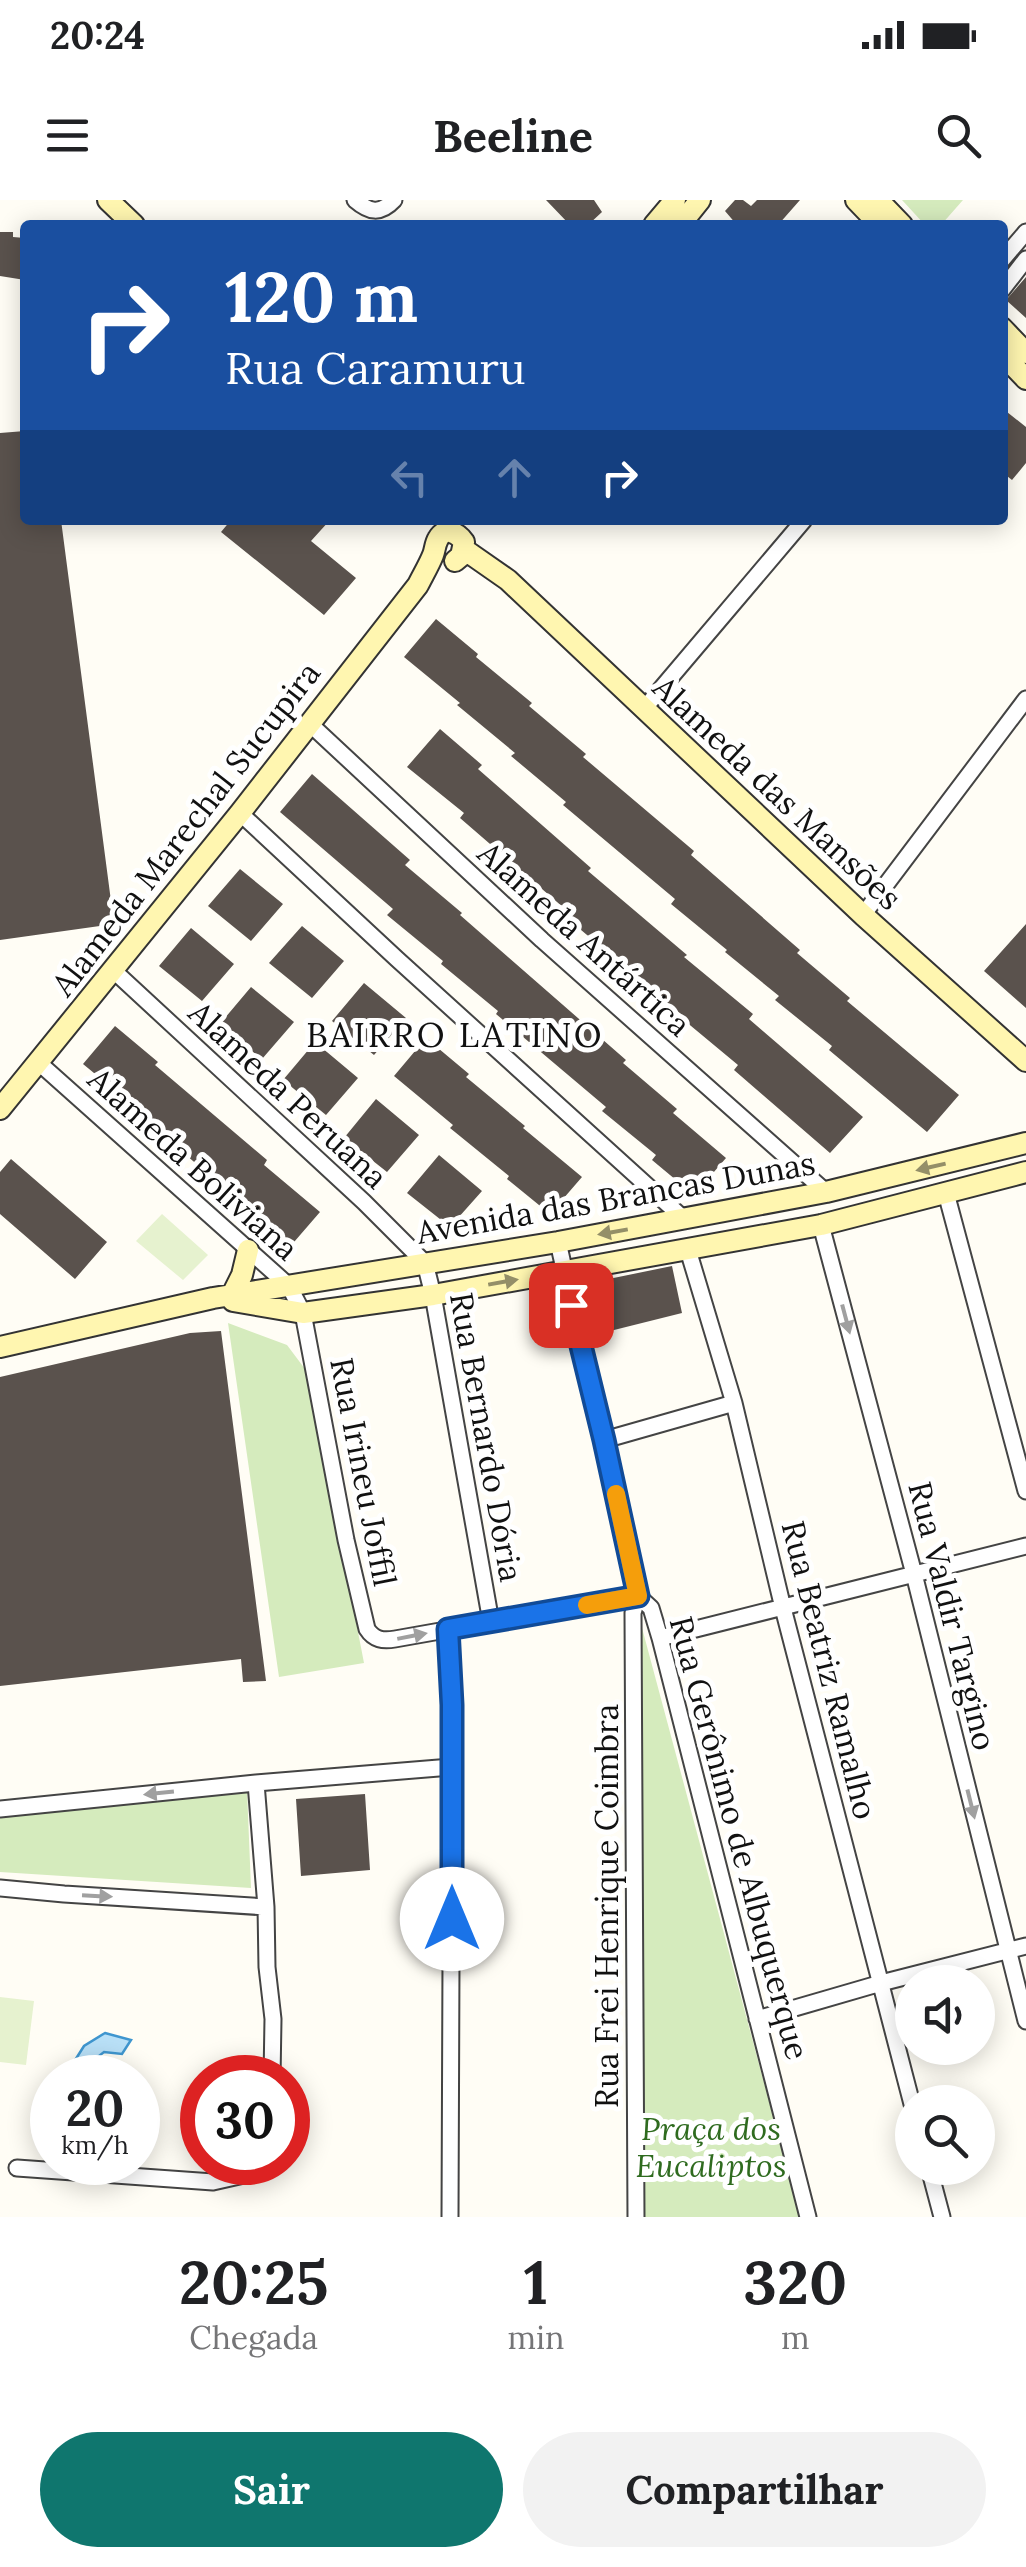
<!DOCTYPE html>
<html lang="pt">
<meta charset="utf-8">
<style>
:root{--surface:#fff;--page:#f2f2f2;--text:#202124;--muted:#757577;--accent:#0f766e}
body{margin:0;font-family:Lora,serif;background:var(--page);color:var(--text);height:100vh;display:flex;flex-direction:column;font-size:38px;white-space:nowrap}
*{box-sizing:border-box;margin:0}
p{font-size:32px;color:var(--muted)}
.icon{flex:none;width:55px;height:55px;fill:none;stroke:currentColor;stroke-width:2;stroke-linecap:round;stroke-linejoin:round}
.map{position:relative;height:2017px;overflow:hidden}
.side{display:flex;flex-direction:column;background:var(--surface);flex:1}
.side>*{flex:none}
.banner{position:absolute;left:20px;top:20px;width:988px;height:305px;border-radius:10px;box-shadow:0 5px 25px #0003;background:#1a4fa0;color:#fff;overflow:hidden}
.buttons{position:absolute;left:895px;top:1765px;display:grid;gap:20px}
.buttons a{display:grid;place-items:center;width:100px;height:100px;border-radius:50%;background:var(--surface);box-shadow:0 5px 25px #0003;font-size:50px}
.speed{position:absolute;left:30px;top:1855px;display:flex;gap:20px;font-size:50px;font-weight:700;text-align:center}
.speed>*{display:grid;place-content:center;width:130px;height:130px;border-radius:50%;background:var(--surface);box-shadow:0 5px 25px #0003;line-height:1}
.speed small{font-size:25px;font-weight:400}
.speed .limit{border:15px solid #d22;background:#fff;color:#111}
.pin{position:absolute;display:grid;place-items:center;width:85px;height:85px;color:#fff;margin:-42px;border-radius:20px;box-shadow:0 5px 15px #0006}
.me{position:absolute;width:110px;margin:-55px;rotate:0deg;stroke-linejoin:round;filter:drop-shadow(0 0 8px #0008)}
.turn{display:flex;align-items:center;gap:35px;height:210px;padding:0 40px;font-size:45px}
.turn .icon{width:130px;height:130px;stroke-width:2.5}
.turn b{display:block;font-size:70px;line-height:85px}
.lanes{display:flex;align-items:center;height:95px;padding:0 40px;background:#0003;justify-content:center;gap:50px;direction:ltr}
.lanes .off{opacity:.35}
.eta{display:flex;justify-content:space-evenly;align-items:center;height:170px;text-align:center}
.eta b{font-size:60px;font-weight:800;line-height:70px}
.cta{display:flex;gap:20px;margin-top:auto;padding:20px 40px}
.cta a{flex:1;height:115px;border-radius:60px;background:var(--accent);color:#fff;font-size:40px;font-weight:800;line-height:115px;text-align:center}
.cta a+a{background:var(--page);color:var(--text)}
.status{display:flex;justify-content:space-between;align-items:center;height:70px;padding:0 50px;background:var(--surface);direction:ltr}
.status svg{height:28px;fill:currentColor}
header{display:flex;justify-content:space-between;align-items:center;height:130px;padding:0 40px;background:var(--surface);font-size:45px;font-weight:800}
.map>svg:first-child{display:block}
</style>
<div class="status"><b>20:24</b><svg viewBox="0 0 49 12"><path d="M0 12V9h3v3zM5 12V6h3v6zM10 12V3h3v9zM15 12V0h3v12zM26 1h20v11H26zM47 4h2v5h-2z"/></svg></div>
<header><svg class="icon" aria-label="menu" viewBox="0 0 24 24"><path d="M4 6h16M4 12h16M4 18h16"/></svg>Beeline<svg class="icon" aria-label="search" viewBox="0 0 24 24"><circle cx="10" cy="10" r="6"/><path d="M15 15l6 6"/></svg></header>
<div class="map">
<svg width="1026" height="2017" viewBox="0 0 1026 2017">
<rect width="100%" height="100%" fill="#fffdf5"/>
<path fill="#d5ebbd" d="M902,0h61l-22,25h-16z
M228,1123l59,22 21,28 56,290 -85,14z
M638,1413l162,604h-157z
M247,1590l4,98 -251,-16v-57z"/>
<path fill="#e6f2cf" d="M162,1014l46,41 -25,25 -47,-39z
M0,1797l34,4 -8,64 -26,-3z"/>
<path fill="#b9e0f7" stroke="#3f96cf" stroke-width="2.5" d="M105,1833l26,7 -9,14 -18,-2 -9,7 -6,10 -17,-4 12,-19z"/>
<path fill="#5a524d" d="M546,0h48l8,12 -14,13h-18z
M735,0h8l8,6 6,-6h43l-22,25h-41l-12,-14z
M0,32h13v5l12,1v42l-25,-4z
M1026,77v41l-20,-18z
M1002,208l24,19v36l-14,17 -10,-8z
M25,231v89h36l53,404 -114,16v-507z
M231,320h99l-19,21 45,37 -32,37 -103,-83z
M436,419l42,35 -2,3 56,46 -3,3 57,48 -3,3 111,94 -3,4 109,95 -3,3 53,45 -3,3 112,94 -32,37 -98,-82 3,-4 -57,-46 4,-4 -54,-44 2,-2 -56,-46 4,-5 -112,-94 3,-3 -55,-46 4,-3 -58,-48 3,-2 -56,-46z
M440,529l42,36 -4,4 113,99 -3,3 99,84 -3,2 69,57 -4,5 114,98 -33,36 -96,-83 4,-5 -59,-49 2,-2 -113,-95 4,-4 -112,-97 4,-5 -57,-46z
M312,574l98,86 -5,5 57,48 -2,2 166,145 -3,3 54,46 -4,4 53,45 -32,37 -42,-35 4,-5 -54,-44 4,-4 -110,-93 2,-3 -57,-47 2,-3 -56,-46 6,-6 -113,-97z
M240,669l43,35 -32,37 -43,-35z
M1026,724v84l-42,-37z
M302,726l42,35 -32,37 -43,-35z
M191,728l43,36 -32,37 -43,-35z
M364,783l42,35 -32,37 -42,-34z
M251,787l43,35 -32,37 -43,-34z
M115,826l43,36 -3,3 112,95 -3,5 56,47 -32,37 -43,-35 4,-5 -112,-96 2,-3 -56,-46z
M426,838l43,36 -3,3 59,49 -2,2 59,49 -32,37 -43,-35 2,-3 -59,-48 3,-3 -59,-49z
M315,842l43,36 -32,37 -43,-35z
M376,899l43,36 -32,37 -43,-34z
M439,955l43,36 -32,36 -43,-34z
M11,959l96,83 -32,37 -75,-65v-42z
M672,1066l10,47 -80,20 -8,-51z
M221,1131l45,350 -23,1 -2,-23 -241,27v-309l190,-44z
M365,1594l5,76 -69,6 -5,-77z"/>
<g fill="none" stroke-linecap="round" stroke-linejoin="round">
<defs>
<path id="street" d="M355,0c14,12 25,15 39,0
M1002,60l24,-28
M1002,90l24,-31
M643,510l161,-190
M309,523l233,217 284,252
M240,613l157,146 287,260
M863,715l163,-216
M113,770l251,232 61,61 8,32 58,327
M38,862l251,224 14,27 43,227 21,89c7,11 16,12 28,10l243,-43 -5,17 3,604
M946,993l80,298
M821,1025l93,349 112,447
M558,1042l80,354 13,12 9,30 148,579
M688,1050l46,153 49,205 129,496
M604,1240l130,-37
M448,1429l4,76 -2,512
M660,1438l366,-92
M256,1583l10,124 1,60 6,52 -1,59
M0,1609l256,-26 195,-16
M0,1688l64,6 202,13
M757,1819l124,-36 145,-37
M17,1968l196,14 44,-10 6,-10
M929,1968l13,49"/>
<path id="secondary" d="M108,0l26,25
M856,0l24,25
M878,0l24,25
M654,25l21,-25
M680,25l20,-25
M1002,128l24,25
M1002,154l24,25
M465,350l43,30 355,335 163,146
M0,909l240,-296 178,-228c5,-10 11,-20 15,-30 2,-5 2,-11 5,-16 7,-13 20,-6 26,3l-3,14 -6,5
M232,1095l10,-20 6,-25
M233,1101l70,12 130,-18 388,-70 205,-53
M0,1147l213,-49 345,-56 268,-50 200,-49"/>
</defs>
<use href="#street" stroke="#444" stroke-width="19"/>
<use href="#secondary" stroke="#333" stroke-width="24"/>
<use href="#street" stroke="#fff" stroke-width="15"/>
<use href="#secondary" stroke="#fff6b0" stroke-width="20"/>
</g>
<defs><path id="oneway-solid" d="M-6-.8H1V-3.2L6.5 0L1 3.2V.8H-6Z" transform="scale(2.5)"/></defs>
<g fill="#948f68">
<use href="#oneway-solid" transform="translate(931 967) rotate(167)"/>
<use href="#oneway-solid" transform="translate(613 1032) rotate(170)"/>
<use href="#oneway-solid" transform="translate(503 1082) rotate(-10)"/>
</g>
<g fill="#a0a0a0">
<use href="#oneway-solid" transform="translate(846 1119) rotate(75)"/>
<use href="#oneway-solid" transform="translate(412 1436) rotate(-11)"/>
<use href="#oneway-solid" transform="translate(159 1593) rotate(174)"/>
<use href="#oneway-solid" transform="translate(971 1604) rotate(76)"/>
<use href="#oneway-solid" transform="translate(97 1696) rotate(3)"/>
</g>
<g fill="none" stroke-linecap="round" stroke-linejoin="round">
<defs>
<path id="route" d="M452,1719v-214l-4,-76 190,-33 -34,-156 -33,-135"/>
</defs>
<use href="#route" stroke="#114b97" stroke-width="25"/>
<use href="#route" stroke="#1a73e8" stroke-width="18"/>
<path stroke="#f59e0b" stroke-width="18" d="M587,1405l51,-9 -22,-102"/>
</g>
<g text-anchor="middle" stroke-width="10" stroke-linejoin="round" paint-order="stroke">
<g font-size="32" fill="#111" stroke="#fff">
<text transform="translate(777 593) rotate(43)" y="11">Alameda das Mansões</text>
<text transform="translate(186 629) rotate(-52)" y="11">Alameda Marechal Sucupira</text>
<text transform="translate(584 739) rotate(42)" y="11">Alameda Antártica</text>
<text transform="translate(288 895) rotate(43)" y="11">Alameda Peruana</text>
<text transform="translate(193 964) rotate(42)" y="11">Alameda Boliviana</text>
<text transform="translate(616 998) rotate(-10)" y="11">Avenida das Brancas Dunas</text>
<text transform="translate(486 1237) rotate(80)" y="11">Rua Bernardo Dória</text>
<text transform="translate(363 1272) rotate(79)" y="11">Rua Irineu Joffil</text>
<text transform="translate(952 1416) rotate(76)" y="11">Rua Valdir Targino</text>
<text transform="translate(829 1470) rotate(76)" y="11">Rua Beatriz Ramalho</text>
<text transform="translate(739 1638) rotate(75)" y="11">Rua Gerônimo de Albuquerque</text>
<text transform="translate(607 1706) rotate(-90)" y="11">Rua Frei Henrique Coimbra</text>
</g>
<g font-size="32" font-style="italic" fill="#2f6b1f" stroke="#fff">
<text x="711" y="1940">Praça dos<tspan x="711" dy="37">Eucaliptos</tspan></text>
</g>
<g font-size="35" letter-spacing="2.5" fill="#111" stroke="#fff">
<text x="455" y="847">BAIRRO LATINO</text>
</g>
</g>
</svg>
<div class="buttons">
<a><svg class="icon" aria-label="sound" viewBox="0 0 24 24"><path d="M4 9h4l5-4v14l-5-4H4zM17 9q2 3 0 6"/></svg></a>
<a><svg class="icon" aria-label="search" viewBox="0 0 24 24"><circle cx="10" cy="10" r="6"/><path d="M15 15l6 6"/></svg></a>
</div>
<div class="speed"><div>20<small>km/h</small></div><div class="limit">30</div></div>
<div class="pin" style="left:571px;top:1105px;background:#d93025"><svg class="icon" aria-label="arrive" viewBox="0 0 24 24"><path d="M6 21V4h12l-3 4 3 4H6"/></svg></div>
<svg class="me" style="left:452px;top:1719px" viewBox="-20 -20 40 40"><circle r="19" fill="#fff"/><path d="M0-13L10 11 0 6-10 11z" fill="#1a73e8"/></svg>
<div class="banner">
<div class="turn"><svg class="icon" aria-label="right" viewBox="0 0 24 24"><path d="M7 20v-9h11M14 6l5 5-5 5"/></svg><div><b>120 m</b>Rua Caramuru</div></div>
<div class="lanes"><svg class="icon off" aria-label="left" viewBox="0 0 24 24"><path d="M17 20v-9H6M10 6l-5 5 5 5"/></svg><svg class="icon off" aria-label="ahead" viewBox="0 0 24 24"><path d="M12 20V5M6 11l6-6 6 6"/></svg><svg class="icon" aria-label="right" viewBox="0 0 24 24"><path d="M7 20v-9h11M14 6l5 5-5 5"/></svg></div>
</div>
</div>
<section class="side">
<div class="eta">
<div><b>20:25</b><p>Chegada</p></div>
<div><b>1</b><p>min</p></div>
<div><b>320</b><p>m</p></div>
</div>
<div class="cta"><a>Sair</a><a>Compartilhar</a></div>
</section>
